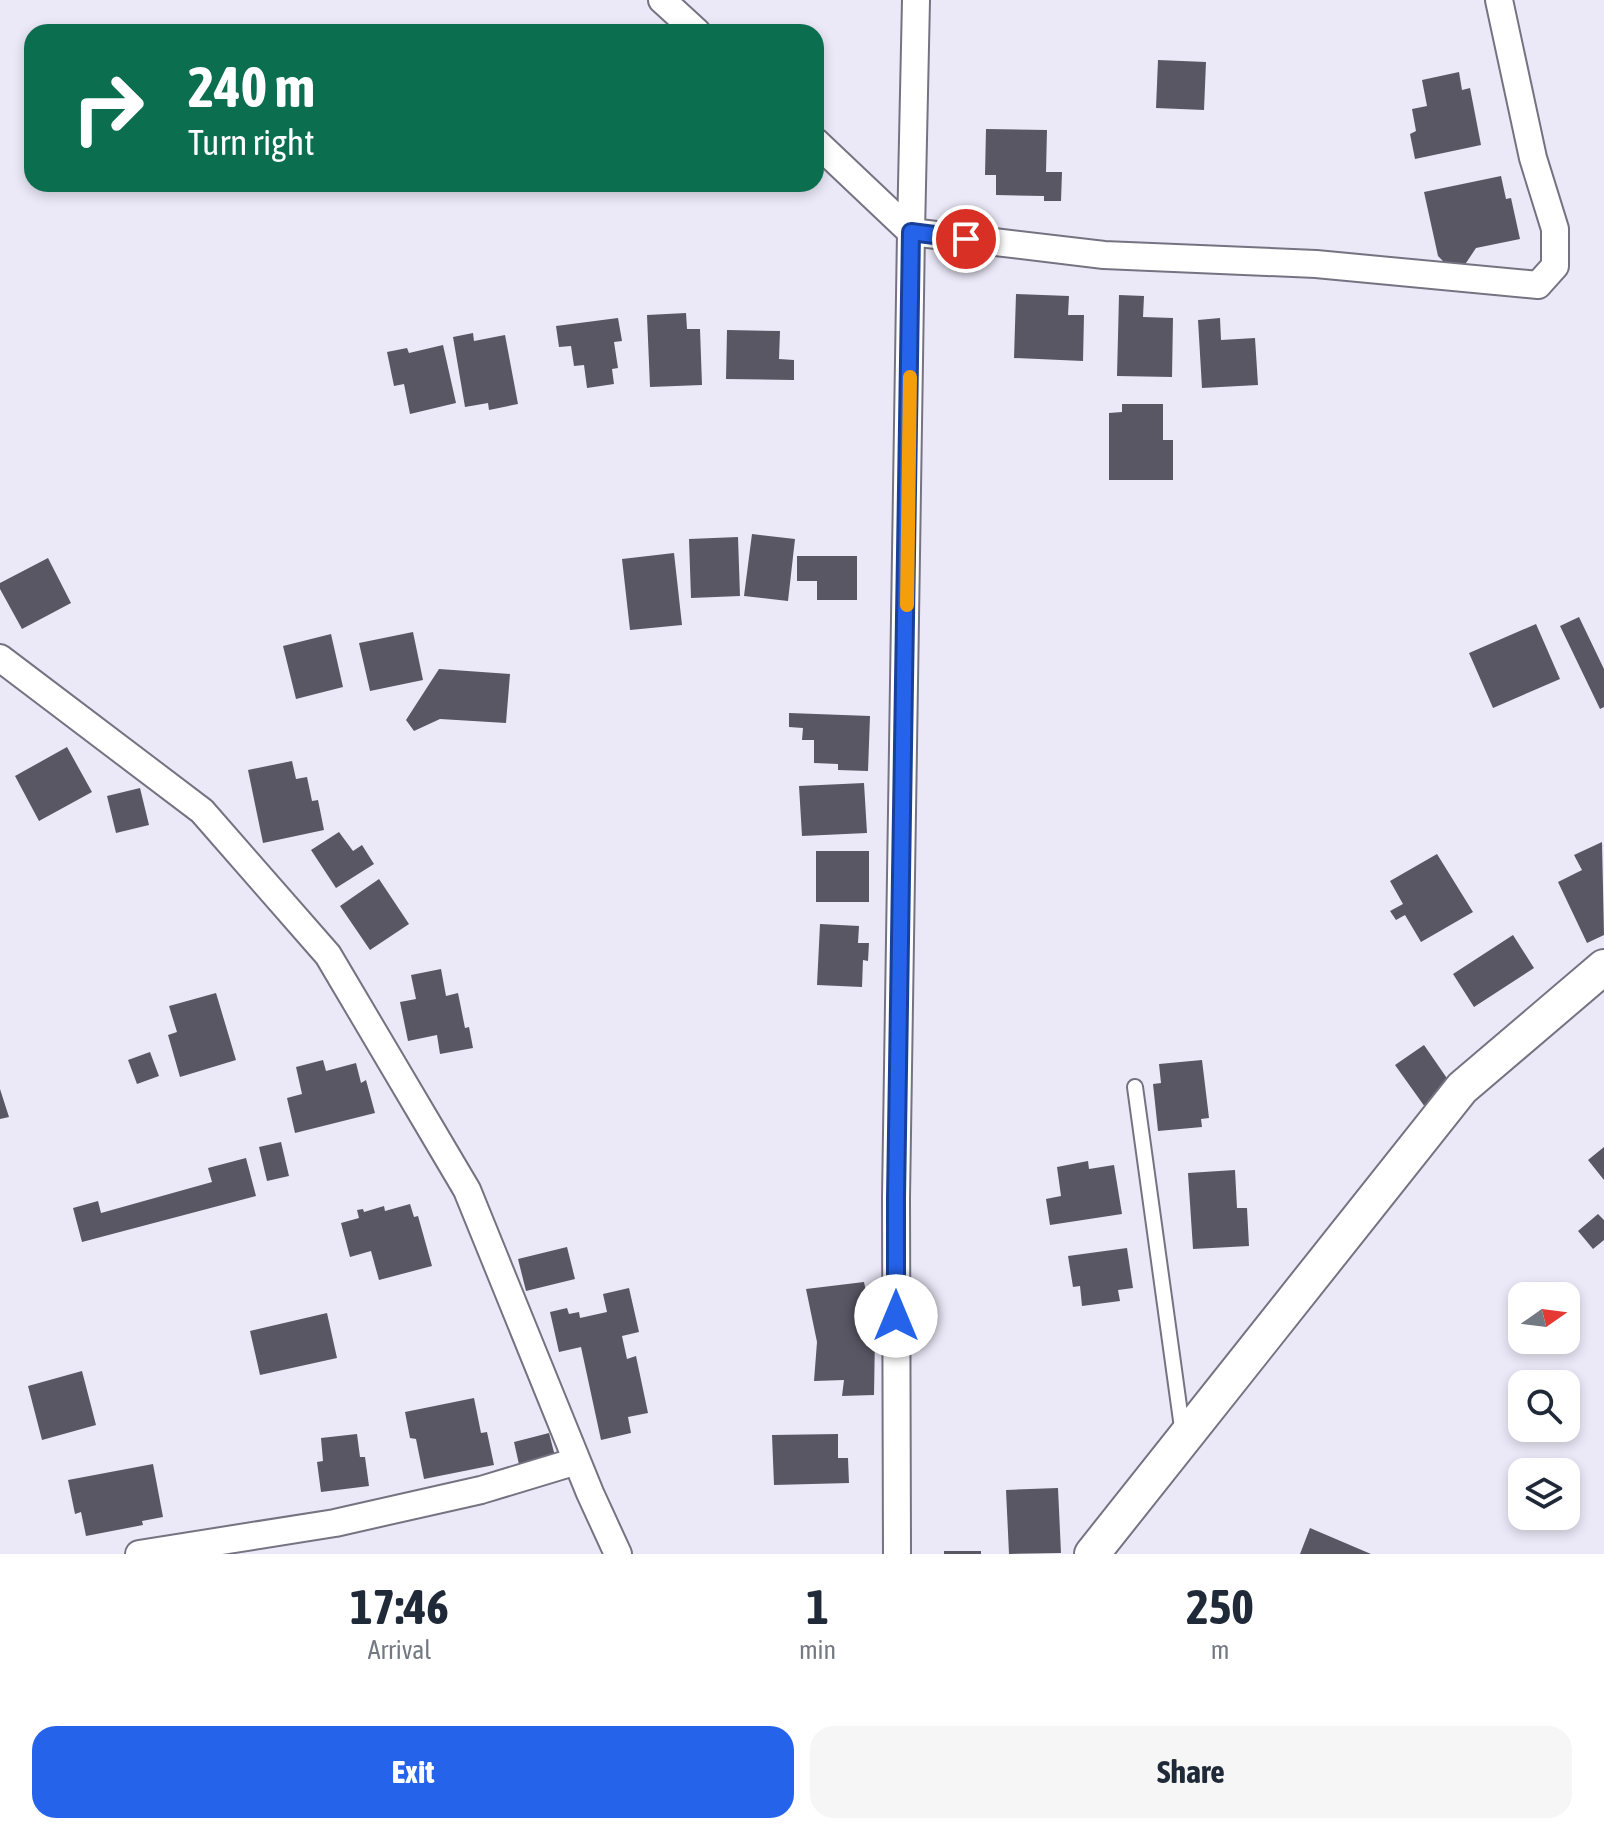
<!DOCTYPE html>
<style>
:root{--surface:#fff;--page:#f6f6f7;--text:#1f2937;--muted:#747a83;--accent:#2563eb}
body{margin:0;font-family:"Asap Condensed",sans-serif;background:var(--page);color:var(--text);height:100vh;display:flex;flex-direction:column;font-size:30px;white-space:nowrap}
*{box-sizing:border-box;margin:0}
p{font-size:26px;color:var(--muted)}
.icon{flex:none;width:44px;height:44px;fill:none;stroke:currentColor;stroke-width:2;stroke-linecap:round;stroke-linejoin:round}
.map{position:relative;height:1554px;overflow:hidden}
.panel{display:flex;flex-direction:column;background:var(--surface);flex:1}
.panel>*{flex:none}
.hud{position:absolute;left:24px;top:24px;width:800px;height:168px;border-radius:24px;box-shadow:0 4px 12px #0003;background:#0b6e4f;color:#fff;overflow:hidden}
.needle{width:52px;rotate:76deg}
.tools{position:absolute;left:1508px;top:1282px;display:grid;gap:16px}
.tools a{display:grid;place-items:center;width:72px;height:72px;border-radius:16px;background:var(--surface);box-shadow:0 4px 12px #0003;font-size:40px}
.pin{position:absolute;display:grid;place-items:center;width:68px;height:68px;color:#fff;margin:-34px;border:4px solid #fff;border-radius:50%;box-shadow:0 2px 8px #0007}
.me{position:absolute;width:88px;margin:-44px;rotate:0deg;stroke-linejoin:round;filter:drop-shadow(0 0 6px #0008)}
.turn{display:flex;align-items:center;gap:28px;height:168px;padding:0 32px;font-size:36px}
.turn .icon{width:104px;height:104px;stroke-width:2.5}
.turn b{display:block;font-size:56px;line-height:68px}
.eta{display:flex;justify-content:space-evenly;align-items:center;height:136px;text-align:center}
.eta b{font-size:48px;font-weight:700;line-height:56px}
.cta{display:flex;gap:16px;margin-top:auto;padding:16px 32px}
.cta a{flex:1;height:92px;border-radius:24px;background:var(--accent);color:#fff;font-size:32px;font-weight:700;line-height:92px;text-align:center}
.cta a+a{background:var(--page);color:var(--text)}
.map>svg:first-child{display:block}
</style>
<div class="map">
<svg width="1604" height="1554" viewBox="0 0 1604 1554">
<rect width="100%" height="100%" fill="#ebe9f8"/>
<path fill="#595764" d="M1158,60l48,2 -2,48 -48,-2z
M1459,72l3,18 8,-2 11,57 -66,14 -5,-25 6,-3 -4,-22 15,-3 -5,-26z
M986,129l61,1 -1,42h16l-1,29h-17v-5l-48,-1v-20h-11z
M1501,176l5,23 5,-1 9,41 -44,9 -10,15 -17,4 -11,-11 -14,-64z
M1016,294l53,2 -1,19h16l-1,46 -69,-3z
M1119,295l25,1 -1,21 30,1 -1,59 -55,-1z
M686,313l1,16h13l2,56 -52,2 -3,-72z
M618,318l4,23 -8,1 4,26 -6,1 2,15 -27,4 -3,-23 -10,1 -3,-20 -12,1 -3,-21z
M1220,318l1,22 34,-2 3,47 -56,3 -4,-68z
M727,330l53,1 -1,28 15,1v20l-68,-1z
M473,333l1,8 31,-6 13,69 -29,6 -1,-7 -23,4 -12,-70z
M443,345l13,58 -46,11 -6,-30 -10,2 -7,-34 20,-4 2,5z
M1122,404h41v36h10v40h-64v-67l13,-1z
M752,534l43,5 -7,62 -44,-5z
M738,537l2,59 -49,2 -2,-59z
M674,553l8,72 -52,5 -8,-71z
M797,556h60v44h-40v-19h-20z
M48,558l23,45 -49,26 -22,-40v-6z
M1579,617l25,52v38l-4,2 -40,-83z
M1536,624l24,55 -67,29 -24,-55z
M413,632l10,48 -53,11 -11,-48z
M331,634l12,53 -47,12 -13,-53z
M439,669l71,5 -4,49 -66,-4 -26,12 -8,-11z
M789,713l81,3 -2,55 -30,-1v-6l-24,-1v-23h-12l1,-12 -14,-1z
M67,747l25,45 -53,29 -24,-45z
M292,761l4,18 11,-2 5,24 6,-1 6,30 -61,13 -15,-73z
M864,783l3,50 -65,3 -3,-50z
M140,788l9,37 -33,8 -9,-37z
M339,832l14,19 9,-6 12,19 -38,24 -25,-38z
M1602,842l2,93 -17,8 -29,-61 24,-12 -8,-15z
M816,851h53v51h-53z
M1437,854l36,58 -52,30 -16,-27 -9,5 -6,-9 13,-7 -13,-23z
M379,879l30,45 -39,26 -30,-44z
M820,924l39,2 -1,17h11l-1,18 -5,-1 -1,27 -45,-2z
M1513,935l21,33 -60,39 -21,-33z
M441,969l5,27 12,-3 7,35 4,-1 4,21 -33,6 -3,-19 -29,6 -8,-39 16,-3 -5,-24z
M216,993l20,67 -56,17 -12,-42 9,-3 -8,-26z
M1424,1045l29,42 -28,20 -30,-42z
M150,1052l9,24 -22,8 -9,-24z
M323,1060l3,11 30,-8 5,20 5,-3 9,33 -80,20 -8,-35 15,-4 -6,-27z
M1202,1060l7,58 -8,1 1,8 -44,4 -5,-47 8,-1 -2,-19z
M0,1089l9,28 -9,2z
M281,1142l8,34 -22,5 -8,-34z
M1604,1147v33l-16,-20z
M246,1158l10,38 -174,46 -9,-34 25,-7 3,12 111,-31 -4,-14z
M1088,1161l1,8 25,-4 8,49 -72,11 -4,-26 15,-3 -4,-29z
M1235,1170l2,38h10l2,38 -56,3 -5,-76z
M410,1204l4,13 4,-1 14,50 -53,14 -8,-29 -21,6 -9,-34 18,-5 -2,-8 6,-1 1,3 20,-6 1,5z
M1598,1214l6,6v20l-11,9 -15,-18z
M567,1247l8,32 -49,12 -8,-32z
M1127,1248l6,40 -15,2 2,11 -38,5 -2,-20 -7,1 -5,-31z
M864,1282l11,53 -1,60 -32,1 2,-16 -30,1 3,-39 -11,-53z
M629,1288l10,44 -17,4 5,23 9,-3 12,57 -20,4 3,16 -30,7 -20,-93 -22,5 -9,-40 17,-4 2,6 10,-2 1,6 27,-6 -4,-18z
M327,1313l10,45 -77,17 -10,-44z
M82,1371l14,54 -54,15 -14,-54z
M474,1398l7,35 6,-1 7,33 -70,14 -8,-40 -6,-1 -5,-26z
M549,1433l7,27 -36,9 -6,-27z
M357,1434l3,23h5l4,29 -48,6 -4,-30 6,-1 -2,-23z
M838,1434v24h10l1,25 -75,2 -2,-50z
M153,1464l10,53 -21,4 1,4 -57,11 -5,-24 -6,2 -7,-34z
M1058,1488l3,65 -52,1 -3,-64z
M1310,1528l61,26h-71z
M944,1551h37v3h-37z"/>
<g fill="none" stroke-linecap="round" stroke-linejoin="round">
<defs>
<path id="service" d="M1135,1087l48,348"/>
<path id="minor" d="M662,0l35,32
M916,0l-5,232 193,23 212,9 222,21 17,-19v-37l-22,-71 -34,-158
M816,142l95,90 -15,966 1,356
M0,658l202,153 126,144 139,235 123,303 28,61
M139,1554l196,-31 146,-33 96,-29"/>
<path id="tertiary" d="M1092,1554l370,-466 142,-121"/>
</defs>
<use href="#service" stroke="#757381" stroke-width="18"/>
<use href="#minor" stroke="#757381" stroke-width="30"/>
<use href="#tertiary" stroke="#757381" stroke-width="38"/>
<use href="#service" stroke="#fff" stroke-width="14"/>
<use href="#minor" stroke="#fff" stroke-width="26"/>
<use href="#tertiary" stroke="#fff" stroke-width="34"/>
</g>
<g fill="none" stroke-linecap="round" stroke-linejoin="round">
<defs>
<path id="route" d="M896,1316v-118l15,-966 55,7"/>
</defs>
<use href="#route" stroke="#184099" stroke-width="20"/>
<use href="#route" stroke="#2563eb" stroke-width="14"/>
<path stroke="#f59e0b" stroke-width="14" d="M907,605l3,-228"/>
</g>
</svg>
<div class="tools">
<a><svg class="needle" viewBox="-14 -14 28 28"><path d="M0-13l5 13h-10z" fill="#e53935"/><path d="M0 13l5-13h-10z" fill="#747a83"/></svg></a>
<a><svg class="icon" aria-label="search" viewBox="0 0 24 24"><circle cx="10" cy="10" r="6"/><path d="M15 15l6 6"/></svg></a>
<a><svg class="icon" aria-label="layers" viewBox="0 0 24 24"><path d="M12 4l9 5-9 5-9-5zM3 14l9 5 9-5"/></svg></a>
</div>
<div class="pin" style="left:966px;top:239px;background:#d93025"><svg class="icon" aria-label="arrive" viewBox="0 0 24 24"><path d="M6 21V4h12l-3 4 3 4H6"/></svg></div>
<svg class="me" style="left:896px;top:1316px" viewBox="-20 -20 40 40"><circle r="19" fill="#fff"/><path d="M0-13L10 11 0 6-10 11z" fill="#2563eb"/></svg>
<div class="hud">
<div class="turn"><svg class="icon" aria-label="right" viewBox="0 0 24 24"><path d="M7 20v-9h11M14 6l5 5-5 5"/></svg><div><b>240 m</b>Turn right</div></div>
</div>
</div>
<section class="panel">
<div class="eta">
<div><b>17:46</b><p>Arrival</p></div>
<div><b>1</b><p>min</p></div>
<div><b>250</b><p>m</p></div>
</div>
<div class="cta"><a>Exit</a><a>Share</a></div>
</section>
